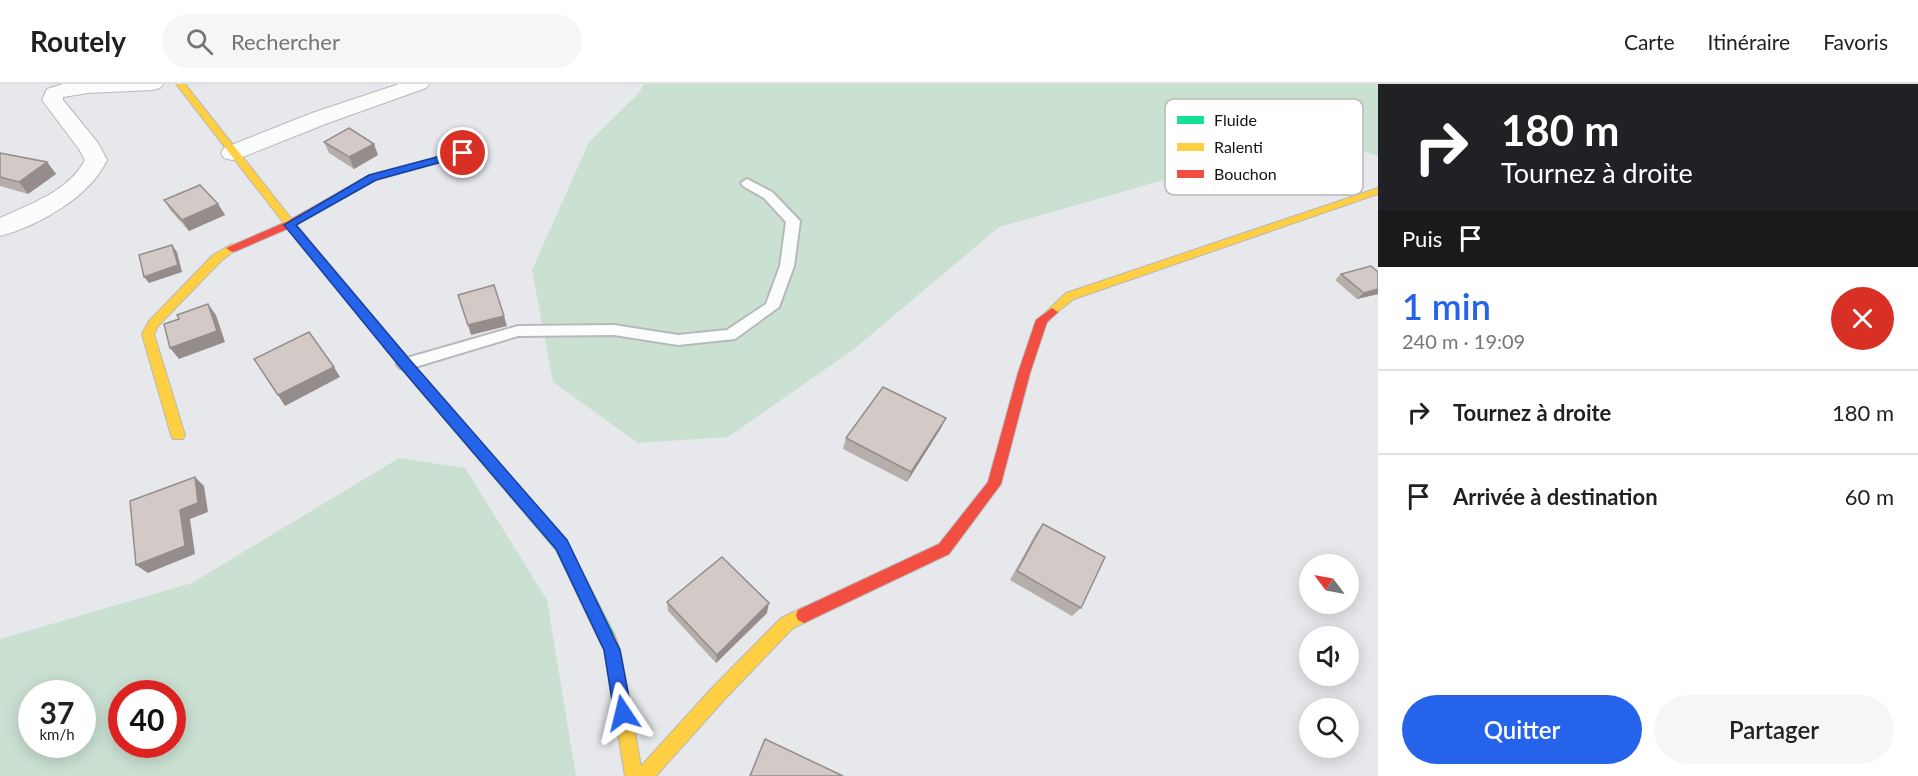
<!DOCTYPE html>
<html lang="fr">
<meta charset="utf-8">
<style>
:root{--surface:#fff;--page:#f6f6f6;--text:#202124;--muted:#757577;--line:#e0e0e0;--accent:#2563eb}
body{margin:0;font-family:Lato,sans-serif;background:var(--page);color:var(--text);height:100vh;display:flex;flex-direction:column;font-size:22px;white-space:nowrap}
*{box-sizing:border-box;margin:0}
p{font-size:20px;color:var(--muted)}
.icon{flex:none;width:33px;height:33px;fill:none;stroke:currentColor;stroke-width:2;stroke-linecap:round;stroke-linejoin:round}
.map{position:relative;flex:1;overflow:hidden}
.drawer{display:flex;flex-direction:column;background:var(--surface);width:540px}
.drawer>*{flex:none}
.banner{background:#202124;color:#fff;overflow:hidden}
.needle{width:39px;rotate:302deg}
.fabs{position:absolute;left:1299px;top:470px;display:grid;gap:12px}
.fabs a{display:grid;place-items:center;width:60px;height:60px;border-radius:50%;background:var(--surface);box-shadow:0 3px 15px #0003;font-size:30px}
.speed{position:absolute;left:18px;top:596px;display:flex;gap:12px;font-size:30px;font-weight:700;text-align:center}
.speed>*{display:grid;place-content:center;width:78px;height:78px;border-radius:50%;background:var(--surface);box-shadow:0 3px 15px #0003;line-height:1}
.speed small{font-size:15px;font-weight:400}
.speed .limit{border:9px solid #d22;background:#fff;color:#111}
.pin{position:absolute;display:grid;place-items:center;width:51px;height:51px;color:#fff;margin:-26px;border:3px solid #fff;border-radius:50%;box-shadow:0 2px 6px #0007}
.me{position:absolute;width:66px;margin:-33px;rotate:350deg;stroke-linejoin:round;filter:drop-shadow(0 0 4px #0008)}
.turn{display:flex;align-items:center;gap:21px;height:126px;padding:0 24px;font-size:27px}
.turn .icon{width:78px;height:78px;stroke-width:2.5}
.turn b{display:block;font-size:42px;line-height:51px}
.then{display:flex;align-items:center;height:57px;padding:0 24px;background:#0003;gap:12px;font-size:22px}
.round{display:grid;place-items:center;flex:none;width:63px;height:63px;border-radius:32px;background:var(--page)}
.headline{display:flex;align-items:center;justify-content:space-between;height:102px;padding:0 24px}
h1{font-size:36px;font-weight:600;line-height:45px;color:var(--accent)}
.action{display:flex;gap:12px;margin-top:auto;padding:12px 24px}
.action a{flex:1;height:69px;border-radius:36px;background:var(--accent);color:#fff;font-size:24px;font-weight:600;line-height:69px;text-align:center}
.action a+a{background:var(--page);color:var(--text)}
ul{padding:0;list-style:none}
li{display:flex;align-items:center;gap:18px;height:84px;padding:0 24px;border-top:2px solid var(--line)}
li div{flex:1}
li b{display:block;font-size:22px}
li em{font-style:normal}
header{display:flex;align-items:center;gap:36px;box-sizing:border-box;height:84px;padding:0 30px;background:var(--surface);border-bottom:2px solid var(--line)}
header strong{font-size:28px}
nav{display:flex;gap:33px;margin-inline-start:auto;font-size:21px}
.search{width:420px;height:54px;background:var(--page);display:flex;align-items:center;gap:15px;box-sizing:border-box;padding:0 21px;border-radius:33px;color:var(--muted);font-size:22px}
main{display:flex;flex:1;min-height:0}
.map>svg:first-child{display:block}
</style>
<header>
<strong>Routely</strong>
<div class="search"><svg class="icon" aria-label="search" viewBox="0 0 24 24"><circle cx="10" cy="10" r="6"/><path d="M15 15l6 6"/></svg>Rechercher</div>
<nav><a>Carte</a><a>Itinéraire</a><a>Favoris</a></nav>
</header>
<main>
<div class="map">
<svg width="1378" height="692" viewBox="0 0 1378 692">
<rect width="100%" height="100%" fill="#e6e8eb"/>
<path fill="#cae1d2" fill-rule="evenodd" d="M644,0h734v72l-26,-8 -73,-1 -280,80 -146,123 -125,87 -90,6 -85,-61 -21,-112 57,-128 50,-49z
M399,374l66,10 82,132 29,176h-576v-137l192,-56zM32,609h50v51h-50zM122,609h50v51h-50z"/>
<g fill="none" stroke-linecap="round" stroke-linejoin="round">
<defs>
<path id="lane" d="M747,95l25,13 28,29 -6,45 -15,41 -44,32 -57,6 -64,-10 -96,1 -113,34 -5,-2 -3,-4 3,-4 118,-34 96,-1 64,10 49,-5 39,-26 14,-38 6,-44 -22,-24 -21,-12 -2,-3z"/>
<path id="street" d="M63,0h100l-3,4 -7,2 -65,3 -25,4v3l35,43 9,17c-17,37 -69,66 -107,76v-18c30,-14 69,-27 85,-58l-6,-11 -37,-49 5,-11z
M399,0h30l-3,4 -98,35 -88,35 -8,2 -8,-2 -3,-5 3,-5 88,-35z"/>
<path id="fast" d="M423,296l5,2 138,158 48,94 2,6 -2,6 -6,2 -6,-2 -46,-96 -138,-162 -1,-3 1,-3z"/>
<path id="slow" d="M176,0h9l109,138 134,160 1,3 -1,3h-10l-132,-162z
M1378,104v6l-304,105 -22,17 -6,-4 20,-19z
M232,160l6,4 -17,13 -63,65 -4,8 31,101 -2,4h-10l-2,-4 -29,-101 7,-13 64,-66z
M804,523l6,3 2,5 -2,5 -17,8 -69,72 -68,76h-31l-21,-127 -4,-9 2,-6 6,-2 6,2 6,15 21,117 71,-78 69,-70z"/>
<path id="jam" d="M463,66l3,1v4l-90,25 -82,46 -58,25 -4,1 -6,-4 60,-26 82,-46z
M1052,224l6,4 -11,10 -17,51 -29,111 -52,70 -139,66 -6,3 -6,-3 -2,-5 2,-5 141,-66 49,-62 30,-109 18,-53z"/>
</defs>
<use href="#lane" stroke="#b7b8bb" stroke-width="4"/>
<use href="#street" stroke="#b7b8bb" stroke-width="2"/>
<use href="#fast" stroke="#b7b8bb" stroke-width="2"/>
<use href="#slow" stroke="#b7b8bb" stroke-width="2"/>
<use href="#jam" stroke="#b7b8bb" stroke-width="2"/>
<use href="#lane" fill="#fbfcfc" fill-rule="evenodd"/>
<use href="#street" fill="#fbfcfc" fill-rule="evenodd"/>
<use href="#fast" fill="#16e098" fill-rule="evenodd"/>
<use href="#slow" fill="#ffcf43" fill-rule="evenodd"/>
<use href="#jam" fill="#f24e42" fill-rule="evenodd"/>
</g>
<path fill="#b5aeab" d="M324,58l54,13 -24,14 -25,-16z
M0,69l47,9 9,12 -28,20 -28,-8z
M164,116l54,4 7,11 -36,16 -18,-20z
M1378,188v22l-21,5 -22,-19 6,-6z
M941,344l-34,54 -64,-33 3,-11z
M1043,440l38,84 -9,8 -62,-36 26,-47z
M667,518l100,11 -51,50 -48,-52z"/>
<path fill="#948d8b" d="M374,60l4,11 -24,14 -5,-12z
M47,78l9,12 -28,20 -9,-12z
M218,120l7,11 -36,16 -7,-11z
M172,161l5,7 5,20 -33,11 -5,-6z
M1378,205v5l-21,5 7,-6z
M208,220l8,11 9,27 -46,17 -9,-11z
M504,232l3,10 -36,9 -3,-10z
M334,283l6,10 -55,29 -7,-11z
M946,334l-5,10 -34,54 4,-10z
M195,393l9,9 4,26 -18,7 5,35 -47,19 -12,-8 44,-55z
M769,519l-2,10 -51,50 1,-8z"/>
<path fill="#d3cac7" stroke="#948d8b" stroke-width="1.5" d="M349,44l25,16 -25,13 -25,-15z
M0,69l47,9 -28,20 -19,-5z
M200,101l18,19 -36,16 -18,-20z
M172,161l6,20 -34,12 -5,-22z
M1371,182l7,6v17l-14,4 -23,-19z
M494,201l10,31 -36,9 -10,-30z
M208,220l9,27 -47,17 -6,-24 15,-5 -2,-4z
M309,248l25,35 -56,28 -24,-36z
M883,303l63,31 -35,54 -65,-34z
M195,393l3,26 -18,7 5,36 -49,19 -6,-64z
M1043,440l62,33 -24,51 -64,-37z
M722,473l47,46 -52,52 -50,-53z
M765,655l78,37h-93z"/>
<path fill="#2563eb" stroke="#184099" stroke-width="1.5" d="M463,66l5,3 -1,2 -91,25 -80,45 114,135 157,180 53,110 12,63 -3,6 -6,3 -6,-3 -3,-6 -10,-63 -48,-101 -156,-182 -116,-142 85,-50z"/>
<rect x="1165" y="15" width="198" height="96" rx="9" fill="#fff" stroke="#b8b8b9" stroke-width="1.5"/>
<rect x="1177" y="32" width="27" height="8" fill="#16e098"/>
<rect x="1177" y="59" width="27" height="8" fill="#ffcf43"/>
<rect x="1177" y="86" width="27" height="8" fill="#f24e42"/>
<g font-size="16" fill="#131415">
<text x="1214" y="42">Fluide</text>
<text x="1214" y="69">Ralenti</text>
<text x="1214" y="96">Bouchon</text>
</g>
</svg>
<div class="fabs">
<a><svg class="needle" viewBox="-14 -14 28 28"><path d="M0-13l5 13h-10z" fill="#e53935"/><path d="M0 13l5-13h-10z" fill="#757577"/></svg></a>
<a><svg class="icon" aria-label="sound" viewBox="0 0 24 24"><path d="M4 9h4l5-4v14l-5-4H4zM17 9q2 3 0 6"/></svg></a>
<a><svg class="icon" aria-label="search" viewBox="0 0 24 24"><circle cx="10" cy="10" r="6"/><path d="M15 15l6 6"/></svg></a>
</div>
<div class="speed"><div>37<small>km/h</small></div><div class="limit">40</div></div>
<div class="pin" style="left:463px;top:69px;background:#d93025"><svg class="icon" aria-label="arrive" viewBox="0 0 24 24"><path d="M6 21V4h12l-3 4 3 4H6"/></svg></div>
<svg class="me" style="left:623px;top:629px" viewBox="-20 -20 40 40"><path d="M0-17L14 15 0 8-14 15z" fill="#2563eb" stroke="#fff" stroke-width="4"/></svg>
</div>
<section class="drawer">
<div class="banner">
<div class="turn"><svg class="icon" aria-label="right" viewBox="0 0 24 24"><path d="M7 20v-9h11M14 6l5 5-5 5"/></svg><div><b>180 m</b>Tournez à droite</div></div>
<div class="then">Puis<svg class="icon" aria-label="arrive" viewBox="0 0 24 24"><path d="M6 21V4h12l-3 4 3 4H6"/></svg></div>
</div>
<div class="headline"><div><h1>1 min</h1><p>240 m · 19:09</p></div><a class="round" style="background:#d93025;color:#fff"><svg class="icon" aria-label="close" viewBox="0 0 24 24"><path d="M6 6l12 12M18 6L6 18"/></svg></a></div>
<ul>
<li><svg class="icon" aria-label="right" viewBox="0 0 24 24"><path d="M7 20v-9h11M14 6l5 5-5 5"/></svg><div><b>Tournez à droite</b></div><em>180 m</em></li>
<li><svg class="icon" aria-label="arrive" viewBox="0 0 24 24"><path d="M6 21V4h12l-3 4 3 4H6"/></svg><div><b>Arrivée à destination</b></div><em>60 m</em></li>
</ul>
<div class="action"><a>Quitter</a><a>Partager</a></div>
</section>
</main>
